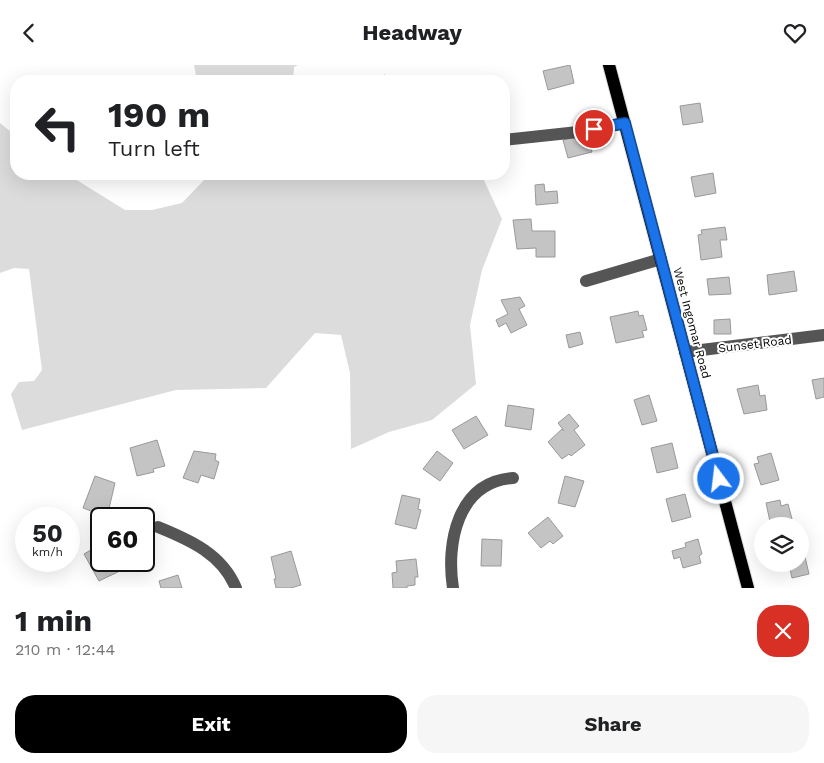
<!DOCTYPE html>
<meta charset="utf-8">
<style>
:root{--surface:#fff;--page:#f6f6f6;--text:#202124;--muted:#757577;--accent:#000}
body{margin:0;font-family:"Work Sans",sans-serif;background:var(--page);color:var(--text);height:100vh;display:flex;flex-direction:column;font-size:19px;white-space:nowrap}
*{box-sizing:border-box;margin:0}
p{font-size:16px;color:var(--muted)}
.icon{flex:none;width:28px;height:28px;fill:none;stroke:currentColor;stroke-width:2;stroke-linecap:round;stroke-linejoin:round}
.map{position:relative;height:523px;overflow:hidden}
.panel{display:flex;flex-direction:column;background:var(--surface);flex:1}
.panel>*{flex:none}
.top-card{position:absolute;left:10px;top:10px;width:500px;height:105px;border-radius:20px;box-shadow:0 5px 20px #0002;background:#fff;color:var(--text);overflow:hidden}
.controls{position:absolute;left:754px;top:452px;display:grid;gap:10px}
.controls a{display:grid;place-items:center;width:55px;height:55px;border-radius:50%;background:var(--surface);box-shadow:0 5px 20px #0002;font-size:25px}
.speed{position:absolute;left:15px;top:442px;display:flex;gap:10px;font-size:25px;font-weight:700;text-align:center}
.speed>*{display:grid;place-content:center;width:65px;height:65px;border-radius:50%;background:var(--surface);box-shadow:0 5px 20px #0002;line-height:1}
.speed small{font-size:12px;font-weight:400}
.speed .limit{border:2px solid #111;border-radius:8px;background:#fff;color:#111}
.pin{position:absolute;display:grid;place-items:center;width:42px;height:42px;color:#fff;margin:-21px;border:2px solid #fff;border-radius:50%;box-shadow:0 1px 5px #0007}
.me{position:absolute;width:55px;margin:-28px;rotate:345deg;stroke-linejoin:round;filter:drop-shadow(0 0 4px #0008)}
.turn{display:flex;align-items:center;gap:18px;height:105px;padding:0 15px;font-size:22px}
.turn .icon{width:65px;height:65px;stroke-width:2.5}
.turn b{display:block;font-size:35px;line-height:42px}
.round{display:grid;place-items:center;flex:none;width:52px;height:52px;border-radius:20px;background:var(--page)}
.summary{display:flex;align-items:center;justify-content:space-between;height:85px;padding:0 15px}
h1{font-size:30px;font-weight:700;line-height:38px}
.primary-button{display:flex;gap:10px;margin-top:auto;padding:10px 15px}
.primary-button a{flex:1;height:58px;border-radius:20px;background:var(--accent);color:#fff;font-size:20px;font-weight:700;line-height:58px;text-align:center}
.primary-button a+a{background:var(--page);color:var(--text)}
header{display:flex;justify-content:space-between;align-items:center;height:65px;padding:0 15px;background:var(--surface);font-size:22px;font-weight:700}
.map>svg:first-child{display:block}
</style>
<header><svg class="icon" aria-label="back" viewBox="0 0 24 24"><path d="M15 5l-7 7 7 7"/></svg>Headway<svg class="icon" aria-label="heart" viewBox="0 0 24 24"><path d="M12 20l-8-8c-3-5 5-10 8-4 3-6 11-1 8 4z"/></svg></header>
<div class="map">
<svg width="824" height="523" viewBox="0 0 824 523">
<rect width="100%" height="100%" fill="#fff"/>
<path fill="#dcdcdc" d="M194,0h104l-4,2 -1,14h-96z
M0,58l16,13v38h51l58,36h27l30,-7 24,-25v-4h114l21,6 51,-1 21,-5h68l21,45 -20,51 -12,55 6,59 -44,36 -43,12 -38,17 -1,-76 -9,-38 -26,-2 -49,55 -90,2 -154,40 -11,-36 8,-12 15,-1 8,-11 -13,-101 -15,-1 -14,5z"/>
<path fill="#c4c4c4" stroke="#999" d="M570,0l4,18 -26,7 -5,-19z
M385,10l2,6h-12l-1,-2z
M700,38l3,19 -20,3 -3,-19z
M587,69l5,18 -24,6 -5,-18z
M713,108l3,20 -21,4 -4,-20z
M544,119l1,8 12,-1 1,12 -22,2 -1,-20z
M531,154l1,12h23v26h-19v-9l-19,1 -4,-29z
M725,162l2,13h-7l2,17 -21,3 -3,-25 4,-1 -1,-4z
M794,206l3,20 -28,4 -2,-20z
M729,212l2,17 -22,1 -2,-16z
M520,232l5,9 -6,3 8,16 -16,8 -5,-10 -7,4 -3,-7 12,-6 -7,-14z
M638,246l1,5 4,-1 4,15 -5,1 2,6 -28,6 -6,-26z
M730,254l1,15h-17v-14z
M580,267l3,12 -14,4 -3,-13z
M824,313v19l-8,2 -4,-19z
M758,320l2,11 5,-1 2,15 -23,4 -7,-25z
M649,330l8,26 -15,4 -8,-25z
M508,340l26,4 -3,21 -26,-4z
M569,349l10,12 -5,4 11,15 -14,11 -2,-2 -7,5 -14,-17 14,-13 2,2 -6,-8z
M476,351l12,19 -24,14 -12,-19z
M157,375l8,26 -12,3 1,3 -17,4 -7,-28z
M672,378l6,25 -21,5 -6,-25z
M194,386l22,3 -1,6 4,2 -5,17 -13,-4 -3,8 -15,-5z
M437,386l16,12 -13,18 -17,-12z
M771,388l8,27 -18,5 -7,-21 5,-1 -2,-6z
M95,411l20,7 -8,34 -24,-9z
M565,411l19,5 -9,26 -17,-4z
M685,429l6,23 -19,5 -6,-23z
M402,430l18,4 -2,10 3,1 -5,19 -21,-5z
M780,435l1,6 7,-2 4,15 -6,1 2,6h-17l-5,-23z
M548,452l15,19 -10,8 -3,-3 -9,7 -13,-15z
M482,474l20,1 -1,26h-20z
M698,474l4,15 -3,2 2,7 -18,5 -3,-11 -6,2 -2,-8 14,-4 -1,-4z
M101,479v17h21l4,7 -27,13 -15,-27z
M291,486l10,34 -10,3h-15l-2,-9h2l-5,-22z
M805,492l4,17 -17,4 -2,-9 -6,1 -2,-6h18v-6z
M416,494l2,18h-3v8l-8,1v2h-14l-1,-15 5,-1 -1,-11z
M178,510l4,13h-21l-2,-7z"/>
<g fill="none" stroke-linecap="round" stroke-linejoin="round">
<defs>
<path id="major" d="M609,0l139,523"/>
</defs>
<use href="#major" stroke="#dbdbdb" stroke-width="14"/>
<path stroke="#555" stroke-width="12" d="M504,75l74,-8 47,-9
M586,216l75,-22
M685,287l139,-17
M158,462c32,13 64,27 78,61
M453,523c-7,-44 4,-106 60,-110"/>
<use href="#major" stroke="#000" stroke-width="12"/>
</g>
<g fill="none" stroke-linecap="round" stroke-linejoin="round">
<defs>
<path id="route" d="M594,64l31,-6 94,356"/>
</defs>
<use href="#route" stroke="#114b97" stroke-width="12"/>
<use href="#route" stroke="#1a73e8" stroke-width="9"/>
</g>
<g text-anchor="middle" stroke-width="4" stroke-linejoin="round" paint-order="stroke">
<g font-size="12" fill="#000" stroke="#fff">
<text transform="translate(692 258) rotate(75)" y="4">West Ingomar Road</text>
<text transform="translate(755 279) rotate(-7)" y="4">Sunset Road</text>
</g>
</g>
</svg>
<div class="controls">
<a><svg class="icon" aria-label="layers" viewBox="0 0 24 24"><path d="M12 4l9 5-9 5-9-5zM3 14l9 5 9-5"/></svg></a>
</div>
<div class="speed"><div>50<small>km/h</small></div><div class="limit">60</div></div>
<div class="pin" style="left:594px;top:64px;background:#d93025"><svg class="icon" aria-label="arrive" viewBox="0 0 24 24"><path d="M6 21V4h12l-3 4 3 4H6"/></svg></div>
<svg class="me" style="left:719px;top:414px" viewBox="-20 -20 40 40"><circle r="17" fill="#1a73e8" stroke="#fff" stroke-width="3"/><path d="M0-11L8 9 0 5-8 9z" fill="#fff"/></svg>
<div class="top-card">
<div class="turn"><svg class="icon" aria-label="left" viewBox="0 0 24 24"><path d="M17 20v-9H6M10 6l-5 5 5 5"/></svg><div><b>190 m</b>Turn left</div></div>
</div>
</div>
<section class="panel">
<div class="summary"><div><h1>1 min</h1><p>210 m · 12:44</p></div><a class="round" style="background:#d93025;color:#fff"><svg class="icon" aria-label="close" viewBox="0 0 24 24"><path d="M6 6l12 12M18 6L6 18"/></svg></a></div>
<div class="primary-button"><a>Exit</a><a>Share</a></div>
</section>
